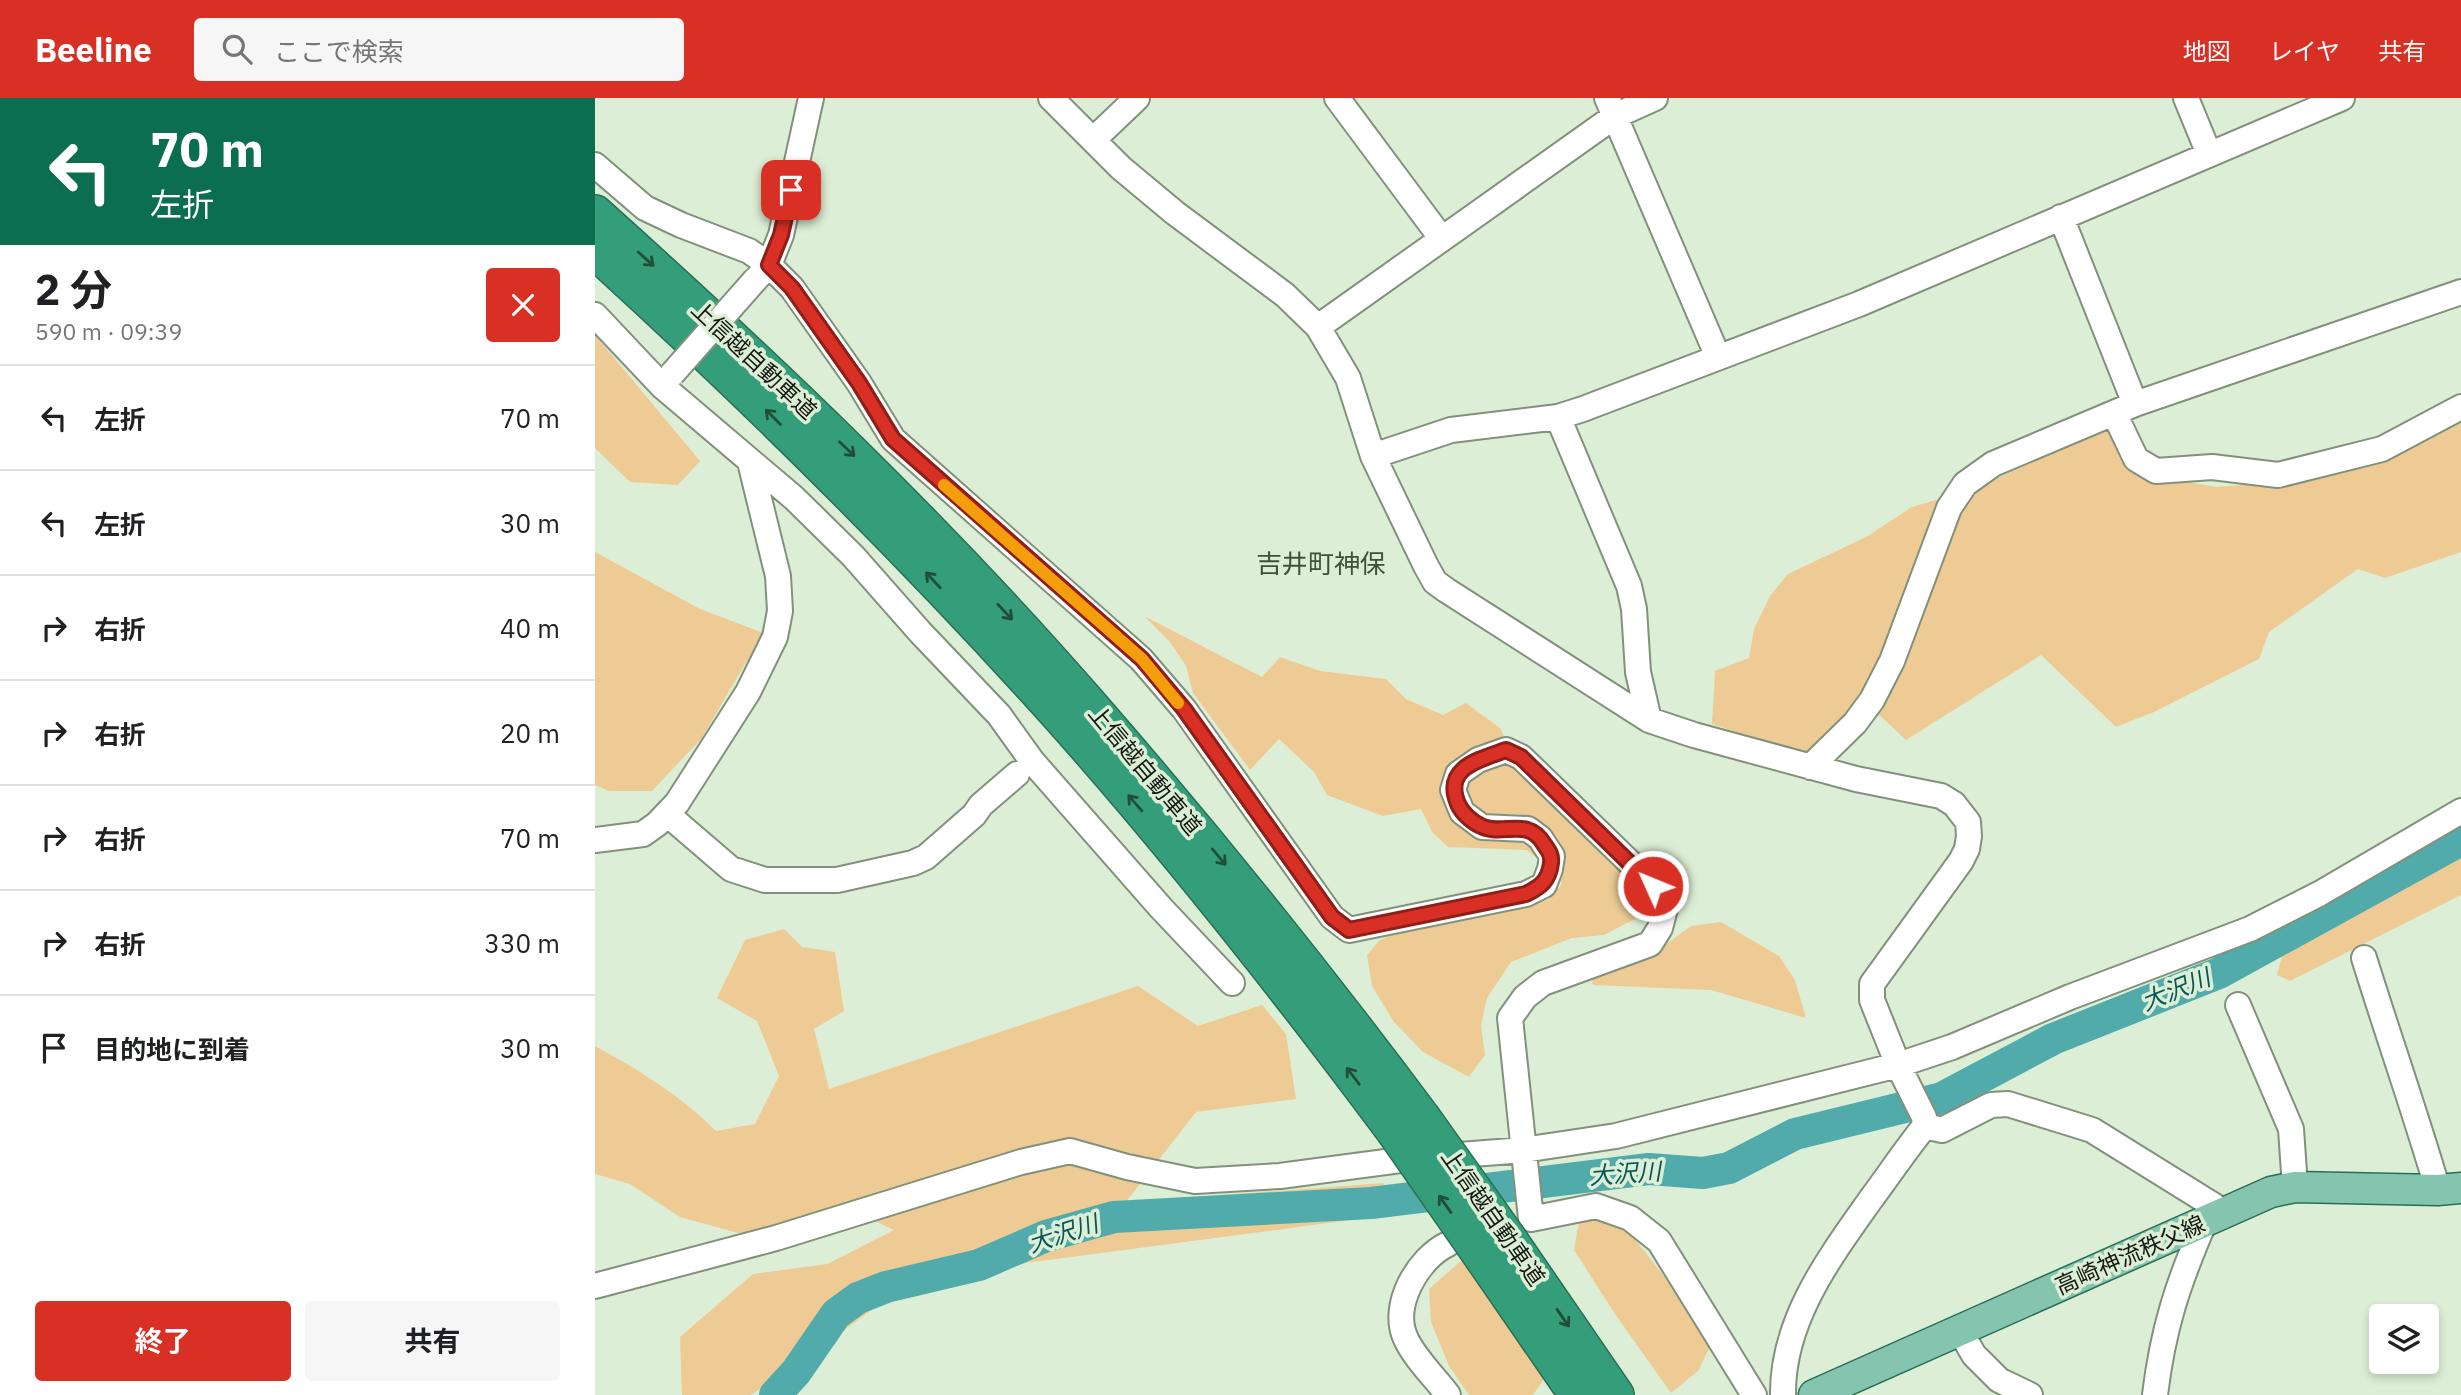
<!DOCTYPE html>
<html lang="ja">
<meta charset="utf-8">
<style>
:root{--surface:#fff;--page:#f6f6f6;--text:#202124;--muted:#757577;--line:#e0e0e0;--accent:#d93025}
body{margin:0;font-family:"IBM Plex Sans","Noto Sans JP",sans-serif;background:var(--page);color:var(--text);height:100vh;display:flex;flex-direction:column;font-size:26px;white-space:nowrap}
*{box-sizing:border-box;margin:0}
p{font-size:23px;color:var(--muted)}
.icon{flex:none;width:38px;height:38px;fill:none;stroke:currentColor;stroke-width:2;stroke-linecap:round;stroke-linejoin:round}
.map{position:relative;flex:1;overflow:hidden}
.drawer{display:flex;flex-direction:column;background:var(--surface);width:595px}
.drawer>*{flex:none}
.top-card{background:#0b6e4f;color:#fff;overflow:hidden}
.fabs{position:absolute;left:1774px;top:1206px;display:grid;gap:14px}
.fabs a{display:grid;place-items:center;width:70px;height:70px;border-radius:7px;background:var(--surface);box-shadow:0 4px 10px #0003;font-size:35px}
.pin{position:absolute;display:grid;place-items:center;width:60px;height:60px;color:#fff;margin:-30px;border-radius:14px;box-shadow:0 4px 10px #0006}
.me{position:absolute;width:77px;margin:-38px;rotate:314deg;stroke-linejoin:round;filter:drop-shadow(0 0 5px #0008)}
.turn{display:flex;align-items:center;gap:24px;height:147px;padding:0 35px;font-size:32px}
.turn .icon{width:91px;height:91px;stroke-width:2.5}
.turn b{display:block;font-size:49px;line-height:60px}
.round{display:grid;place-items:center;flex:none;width:74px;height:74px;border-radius:7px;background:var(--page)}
.summary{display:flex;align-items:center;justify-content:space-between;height:119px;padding:0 35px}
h1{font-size:42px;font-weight:700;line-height:52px}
.primary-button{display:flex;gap:14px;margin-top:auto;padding:14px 35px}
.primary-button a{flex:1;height:80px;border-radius:7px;background:var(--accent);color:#fff;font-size:28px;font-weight:700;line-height:80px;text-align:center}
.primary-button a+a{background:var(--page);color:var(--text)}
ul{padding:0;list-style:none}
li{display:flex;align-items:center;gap:21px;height:105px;padding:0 35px;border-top:2px solid var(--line)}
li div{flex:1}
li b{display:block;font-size:26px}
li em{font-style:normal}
header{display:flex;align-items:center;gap:42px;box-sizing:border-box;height:98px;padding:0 35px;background:var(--accent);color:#fff}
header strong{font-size:33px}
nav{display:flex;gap:38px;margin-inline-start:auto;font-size:24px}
.search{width:490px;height:63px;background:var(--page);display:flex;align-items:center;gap:18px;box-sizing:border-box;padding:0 24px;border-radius:7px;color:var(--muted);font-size:26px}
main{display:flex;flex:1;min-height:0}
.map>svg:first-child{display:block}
</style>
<header>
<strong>Beeline</strong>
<div class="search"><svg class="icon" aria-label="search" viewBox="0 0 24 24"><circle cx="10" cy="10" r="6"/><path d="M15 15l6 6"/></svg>ここで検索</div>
<nav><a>地図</a><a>レイヤ</a><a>共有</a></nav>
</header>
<main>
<section class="drawer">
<div class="top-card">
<div class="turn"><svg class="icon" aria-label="left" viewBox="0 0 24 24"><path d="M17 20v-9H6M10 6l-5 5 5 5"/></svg><div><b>70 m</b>左折</div></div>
</div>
<div class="summary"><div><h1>2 分</h1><p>590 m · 09:39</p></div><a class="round" style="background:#d93025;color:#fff"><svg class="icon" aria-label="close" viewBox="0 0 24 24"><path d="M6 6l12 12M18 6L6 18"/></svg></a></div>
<ul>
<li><svg class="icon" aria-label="left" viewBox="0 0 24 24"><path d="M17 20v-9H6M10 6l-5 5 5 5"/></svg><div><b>左折</b></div><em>70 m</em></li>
<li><svg class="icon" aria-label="left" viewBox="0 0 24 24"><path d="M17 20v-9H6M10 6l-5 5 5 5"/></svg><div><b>左折</b></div><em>30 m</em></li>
<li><svg class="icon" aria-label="right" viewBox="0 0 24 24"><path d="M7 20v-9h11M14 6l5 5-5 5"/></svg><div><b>右折</b></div><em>40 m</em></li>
<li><svg class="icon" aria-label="right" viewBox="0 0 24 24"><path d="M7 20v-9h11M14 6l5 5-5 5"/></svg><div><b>右折</b></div><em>20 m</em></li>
<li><svg class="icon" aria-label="right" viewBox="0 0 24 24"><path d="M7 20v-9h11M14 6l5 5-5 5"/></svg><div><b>右折</b></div><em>70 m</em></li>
<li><svg class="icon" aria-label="right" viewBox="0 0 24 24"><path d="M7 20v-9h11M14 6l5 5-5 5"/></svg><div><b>右折</b></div><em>330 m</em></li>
<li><svg class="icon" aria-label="arrive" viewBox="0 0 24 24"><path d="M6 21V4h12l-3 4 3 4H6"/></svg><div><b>目的地に到着</b></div><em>30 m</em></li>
</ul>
<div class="primary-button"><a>終了</a><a>共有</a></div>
</section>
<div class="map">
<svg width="1866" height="1297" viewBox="0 0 1866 1297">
<rect width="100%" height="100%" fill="#ddeed6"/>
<path fill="#eecb94" d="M0,237l105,126 -22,24 -48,-3 -35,-34z
M1866,320v134l-76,26 -27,-9 -89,63 -10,27 -105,53 -38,15 -75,-72 -135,85 -30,-28 -66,44 -98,-32 3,-53 34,-13 5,-29 16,-33 18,-22 78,-37 46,-30 65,-19 131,-61 28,46 80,14 102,-8 86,-29z
M0,454l105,57 66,25 -21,30 -44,75 -49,52h-43l-14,-6z
M549,518l118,61 18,-20 40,14 66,8 20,20 37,16 23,-12 34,25 18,36 128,122 1,17 -12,16 -31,16 -32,3 -61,24 -24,36 -6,27 4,30 -16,22 -46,-25 -29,-30 -22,-36 -5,-31 12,-14 15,-8 48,-14 106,-19 14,-16 -4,-8 -31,-26 -79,-3 -16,-15 -11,-23 -38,7 -56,-21 -13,-23 -35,-33 -29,31 -57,-77 -7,-27 -16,-24z
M1866,751v46l-171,86 -13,-6 5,-19z
M1126,824l58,34 16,24 11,38 -95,-28 -118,-5 -2,-12 70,-25 30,-22z
M189,831l18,18 33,5 9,59 -30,18 15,60 309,-103 60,40 64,-21 24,29 10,65 -100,13 -70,90 258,-19 5,32 -371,49 -127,32 -95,69 -45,30h-69l-2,-58 73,-63 74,-10 67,-34 -19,-9 -137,12 -58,-16 -50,-33 -35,-10v-128c44,24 85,49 121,85l39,-7 24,-48 -22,-55 -40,-23 28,-58z
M986,1112l50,24 46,59 34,52 -13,26 -27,22 -56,-79 -41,-64z
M867,1162l19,15 65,101 -13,19h-64l-20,-29 -18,-44 -2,-33z"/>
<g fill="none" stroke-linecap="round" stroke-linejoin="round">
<path stroke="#51abab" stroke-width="32" d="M180,1297l21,-23 40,-58 22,-16 28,-11 93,-22 67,-29 68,-19 257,-14 278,-34 54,4 26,-5 66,-34 147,-36 111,-59 166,-66 242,-133"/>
<defs>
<path id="minor" d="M456,0l70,70 54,45 110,82 33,32 30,51 25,78 53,110 9,16 11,8 203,130 45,15 162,44 85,17 13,8 14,18 1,14 -2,13 -6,12 -89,123v16l26,65 26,52 1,9c-19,23 -36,49 -54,73 -41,58 -89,121 -88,196
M742,0l105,141
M1012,0l111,259
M1591,0l23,56
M498,42l44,-42
M0,67l50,43 36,17 68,26 20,14 23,23 67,95 34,56 248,220 43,50 148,208 17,13 177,-36 18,-9 6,-16 2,-13 -12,-18 -12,-9 -46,-2 -20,-15 -9,-22 5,-16 20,-14 28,-10 15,7 132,128 12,24 -5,19 -10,16 -107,39 -18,14 -15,21 21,201 65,-13 34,12 29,23 95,154
M1466,119l74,187
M164,178l10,-11 12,-30 30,-137
M0,217l67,71 132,112 59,58 67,76 79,83 33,46 129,147 71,75
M723,229l297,-211 40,-18
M1519,315l22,46 20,12 56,-4 66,8 104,-26 79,-42
M963,319l71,169 5,23 4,63 11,48
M778,358l78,-26 107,-13 25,-8 276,-105 483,-206
M1215,669l45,-44 17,-23 20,-39 57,-153 16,-24 28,-20 142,-60 326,-112
M72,716l64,55 34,11h72l76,-17 13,-6 48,-42 7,-10 36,-31
M0,742l48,-6 14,-10 20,-21 71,-111 27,-55 5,-26 -2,-35 -28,-114
M1769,860c24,77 51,154 74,232
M1643,907l53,124 4,58
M1330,1028l17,4 49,-25 17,-1 84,26 132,82
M853,1146c-30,14 -58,62 -42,95 8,18 30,40 42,56
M0,1188l181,-48 245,-76 49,-11 57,16 68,14 85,-5 128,-17 116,-9 92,-14 282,-71 54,-18 118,-50 180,-68 69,-35 142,-83
M1365,1233l14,24 25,25 31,15
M1560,1297c8,-67 23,-112 50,-174"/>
<path id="major" d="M1219,1297l457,-203 24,-5 143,3 23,-2"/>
<path id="highway" d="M0,115c173,155 342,316 494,491 116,133 227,271 333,413
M0,153c164,149 321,305 469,470 116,131 225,269 330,410
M916,1144l105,153
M889,1162l93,135"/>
</defs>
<use href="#minor" stroke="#81917b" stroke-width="28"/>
<use href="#major" stroke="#296f55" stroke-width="33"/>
<use href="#highway" stroke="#296f55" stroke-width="38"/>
<use href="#minor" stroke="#fff" stroke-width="24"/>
<use href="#major" stroke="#85c4af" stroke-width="30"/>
<use href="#highway" stroke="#349d79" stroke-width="35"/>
<defs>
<path id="minor-bridge" d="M77,276l84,-95"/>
<path id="highway-bridge" d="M827,1019l89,125
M799,1033l90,129"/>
</defs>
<use href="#minor-bridge" stroke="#81917b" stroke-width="28" stroke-linecap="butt"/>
<use href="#highway-bridge" stroke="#296f55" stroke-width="38" stroke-linecap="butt"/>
<use href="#minor-bridge" stroke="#fff" stroke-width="24"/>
<use href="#highway-bridge" stroke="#349d79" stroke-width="35"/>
</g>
<defs><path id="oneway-shaft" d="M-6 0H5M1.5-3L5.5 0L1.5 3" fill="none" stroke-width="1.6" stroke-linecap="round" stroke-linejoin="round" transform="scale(1.75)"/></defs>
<g stroke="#214e3b">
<use href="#oneway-shaft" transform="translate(51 161) rotate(42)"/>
<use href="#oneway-shaft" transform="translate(178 319) rotate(-135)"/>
<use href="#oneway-shaft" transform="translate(252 351) rotate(44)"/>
<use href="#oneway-shaft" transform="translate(338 482) rotate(-133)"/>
<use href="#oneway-shaft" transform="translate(410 514) rotate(47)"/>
<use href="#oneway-shaft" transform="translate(540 705) rotate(-131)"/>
<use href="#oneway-shaft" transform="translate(624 759) rotate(50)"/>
<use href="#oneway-shaft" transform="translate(758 978) rotate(-127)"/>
<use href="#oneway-shaft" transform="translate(850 1106) rotate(-125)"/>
<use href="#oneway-shaft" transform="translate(968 1220) rotate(55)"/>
</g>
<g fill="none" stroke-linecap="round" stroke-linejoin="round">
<defs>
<path id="route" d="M196,92l-10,45 -12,30 23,23 67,95 34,56 249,220 42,50 148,208 17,13 177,-36c14,-7 23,-13 25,-31 1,-8 -2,-12 -7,-19 -17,-28 -41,-7 -63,-18 -9,-4 -19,-13 -23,-22 -15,-36 20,-44 48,-54l15,7 132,129"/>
</defs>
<use href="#route" stroke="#8d1f18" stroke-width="18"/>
<use href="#route" stroke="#d93025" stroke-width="12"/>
<path stroke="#f59e0b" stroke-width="12" d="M349,387l198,174 36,44"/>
</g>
<g text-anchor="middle" stroke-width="7" stroke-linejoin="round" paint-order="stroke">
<g font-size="23" fill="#141a12" stroke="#ddeed6">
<text transform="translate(159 262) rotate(43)" y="8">上信越自動車道</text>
<text transform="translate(550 672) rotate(50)" y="8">上信越自動車道</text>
<text transform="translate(898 1119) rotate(55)" y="8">上信越自動車道</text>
<text transform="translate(1535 1157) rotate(-24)" y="8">高崎神流秩父線</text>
</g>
<g font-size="24" font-style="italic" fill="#055758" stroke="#ddeed6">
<text transform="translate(1581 892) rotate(-22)" y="8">大沢川</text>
<text transform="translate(1030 1076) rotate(-4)" y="8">大沢川</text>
<text transform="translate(468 1136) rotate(-18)" y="8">大沢川</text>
</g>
<g font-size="26" fill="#414f3b" stroke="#ddeed6">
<text x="726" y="475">吉井町神保</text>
</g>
</g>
</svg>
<div class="fabs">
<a><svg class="icon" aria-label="layers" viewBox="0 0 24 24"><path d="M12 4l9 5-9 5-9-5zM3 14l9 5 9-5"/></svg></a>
</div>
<div class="pin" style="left:196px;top:92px;background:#d93025"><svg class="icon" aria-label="arrive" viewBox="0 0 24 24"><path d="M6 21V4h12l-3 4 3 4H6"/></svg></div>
<svg class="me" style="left:1058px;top:788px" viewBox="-20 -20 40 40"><circle r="17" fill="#d93025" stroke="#fff" stroke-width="3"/><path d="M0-11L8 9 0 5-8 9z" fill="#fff"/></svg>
</div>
</main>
